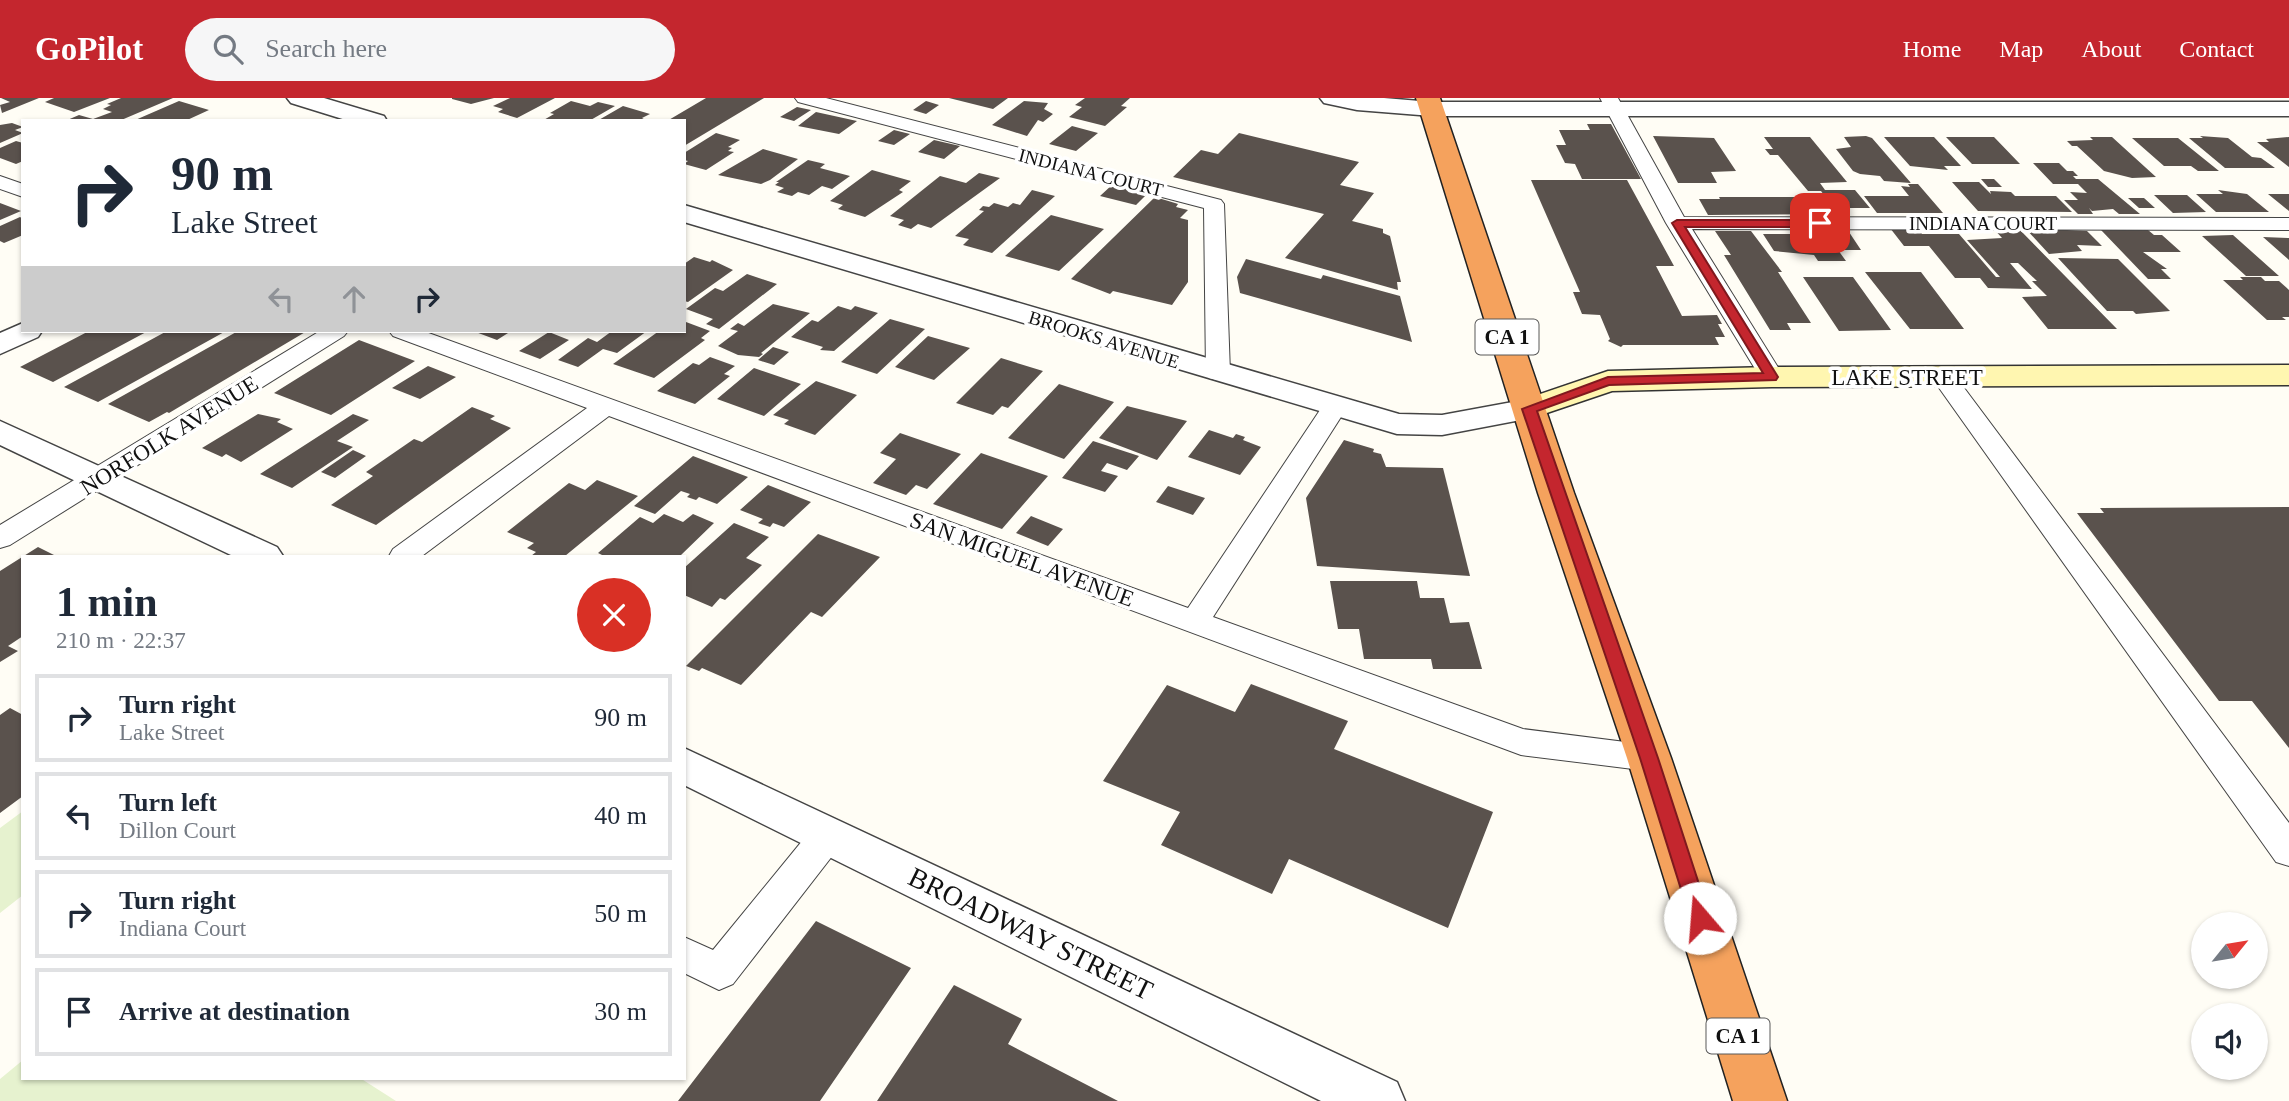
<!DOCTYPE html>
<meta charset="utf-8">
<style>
:root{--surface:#fff;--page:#f6f6f7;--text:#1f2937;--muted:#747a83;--line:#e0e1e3;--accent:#c4262e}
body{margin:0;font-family:"Times New Roman",serif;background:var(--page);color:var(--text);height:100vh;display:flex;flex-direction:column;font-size:26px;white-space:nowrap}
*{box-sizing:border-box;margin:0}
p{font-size:23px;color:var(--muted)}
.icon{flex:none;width:38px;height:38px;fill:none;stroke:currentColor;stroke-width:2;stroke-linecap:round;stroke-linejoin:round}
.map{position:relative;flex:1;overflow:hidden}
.details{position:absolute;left:21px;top:457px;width:665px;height:525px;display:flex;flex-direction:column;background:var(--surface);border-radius:0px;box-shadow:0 2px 5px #0004}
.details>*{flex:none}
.top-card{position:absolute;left:21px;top:21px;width:665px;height:214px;border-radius:0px;box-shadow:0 2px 5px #0004;background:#fff;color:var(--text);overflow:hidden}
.needle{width:46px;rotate:60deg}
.tools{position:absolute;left:2191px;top:814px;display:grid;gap:14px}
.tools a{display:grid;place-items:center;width:77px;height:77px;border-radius:50%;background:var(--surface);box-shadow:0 2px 5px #0004;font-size:35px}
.pin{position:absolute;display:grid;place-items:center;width:60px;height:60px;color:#fff;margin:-30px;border-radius:14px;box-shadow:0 4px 10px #0006}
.me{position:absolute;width:77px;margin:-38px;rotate:342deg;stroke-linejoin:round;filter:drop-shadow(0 0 5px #0008)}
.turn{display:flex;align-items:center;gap:24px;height:147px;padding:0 35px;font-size:32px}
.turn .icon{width:91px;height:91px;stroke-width:2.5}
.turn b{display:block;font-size:49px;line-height:60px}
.lanes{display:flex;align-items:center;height:66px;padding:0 35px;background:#0003;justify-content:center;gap:35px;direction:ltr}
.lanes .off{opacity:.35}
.round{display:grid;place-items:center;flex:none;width:74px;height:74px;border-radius:37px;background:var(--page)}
.summary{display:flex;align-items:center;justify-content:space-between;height:119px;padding:0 35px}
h1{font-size:42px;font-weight:600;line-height:52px}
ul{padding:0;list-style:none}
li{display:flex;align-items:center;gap:21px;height:88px;margin:0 14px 10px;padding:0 21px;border:4px solid var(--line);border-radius:0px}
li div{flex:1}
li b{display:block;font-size:26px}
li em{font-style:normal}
header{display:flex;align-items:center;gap:42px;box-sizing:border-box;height:98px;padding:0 35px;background:var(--accent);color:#fff}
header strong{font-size:33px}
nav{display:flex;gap:38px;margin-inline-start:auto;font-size:24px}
.search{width:490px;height:63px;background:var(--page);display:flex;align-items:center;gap:18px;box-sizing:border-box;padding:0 24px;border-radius:38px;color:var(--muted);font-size:26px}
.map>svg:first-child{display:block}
</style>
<header>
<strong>GoPilot</strong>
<div class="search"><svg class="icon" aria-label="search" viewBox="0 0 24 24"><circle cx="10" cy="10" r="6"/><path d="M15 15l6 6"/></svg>Search here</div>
<nav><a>Home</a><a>Map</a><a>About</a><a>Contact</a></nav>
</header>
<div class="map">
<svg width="2289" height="1003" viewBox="0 0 2289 1003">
<rect width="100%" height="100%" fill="#fffdf5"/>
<path fill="#e6f2cf" d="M23,713v84l-23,18v-85z
M23,962v18h337l36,23h-396v-22z"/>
<path fill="#5a524d" d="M1,0h38l-37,15 -2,-8 10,-3z
M54,0h56l-36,14 -29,-10z
M121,0h52l-54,23h-54l14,-6 14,4 19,-7 -9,-3 8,-4 -4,-1z
M494,0l-23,6 -19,-5v-1z
M510,0h45l-38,20 -19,-6 5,-3 -10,-3z
M706,0h58l-80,48v-25h-17z
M949,0h59l-15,11z
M1085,0h45l-9,8 6,1 -22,19 -36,-9 13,-10 -7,-2z
M179,3l30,9 -24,11h-52z
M571,3l19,5 8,-4 17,4 -26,15h-47l12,-7 -4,-1z
M926,3l13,4 -13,9 -13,-4z
M1024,3l24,2 -4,6 9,5 -10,8 -5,-2 -11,16 -35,-11z
M623,8l27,8 -8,4 5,3h-50z
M797,9l14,3 -17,11 -14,-4z
M816,14l41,9 -18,13 -41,-8z
M12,25l11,4 -8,3 8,3 -23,10v-18z
M1587,26h24l30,55h-59l-7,-15 -10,-1 -9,-18h10l-7,-15h31z
M1072,28l26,7 -22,18 -27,-7z
M894,32l16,4 -16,11 -16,-4z
M716,35l24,7 -12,7 4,1 -4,3 6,1 -28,18 -22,-6 4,-3 -4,-1v-7z
M1239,35l120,29 -19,23 34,8 -22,28 31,8v4l7,3 11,46h-4l1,8 -113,-32 39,-44 -151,-37 28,-27 17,4z
M1653,38l61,2 22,33 -25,1 6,11h-39z
M1866,38l6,2 39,45 -27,-2 -4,-5 -20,-2 -7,-3 -17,-22 15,-2 -7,-10z
M2200,38l28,2 24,19 9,1 14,10h-50l-36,-30h14z
M1764,39h46l37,45 -27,1 5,7h30l15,18h-36l-13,-17h-13l-30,-36h-8l-5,-6h8z
M1884,39h50l27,29h-17l4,4 -38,-4z
M1946,39h48l26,27h-48z
M2090,39h22l44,40 -24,1 -28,-7 -27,-25h-5l-5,-5 26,-1z
M2289,39v30l-32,-25h12l-3,-3z
M2132,40h46l41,33h-21l-7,-5h-27z
M934,42l26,6 -16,13 -26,-7z
M16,43l7,2v18l-7,3 -16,-6v-10z
M763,51l35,10 -28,21 -9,4 -43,-9z
M808,62l17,4 -5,4 30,8 -18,13 -10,-3 -13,9 -11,-3 -6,4 -15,-4 7,-4 -9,-3 4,-3h-3z
M2033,65h26l8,8h6l5,5h-5l3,3h22l42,35h-21l-6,-5 -21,2 -3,-3 4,6h-15l-14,-14h14l-8,-8 17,1 -9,-9h-25z
M872,72l39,11 -12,9 4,2 -38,25 -27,-8 5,-4 -13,-4z
M979,75l21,5 -69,50 -13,-4 -7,5 -13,-4 6,-5 -14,-4 50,-40 26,7z
M1981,81h13l8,8h-14z
M1531,82h96l47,86h-18l26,50 35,-1 5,9h-4l7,13h-10l4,8h-96l-2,2 -13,-6 2,-2 -10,-24 -18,-1 -9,-22h7z
M1952,84h27l12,12 -1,-3 21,1 4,4h41l16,16 -94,-1z
M1113,86l29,8 5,2 -11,11 -36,-9z
M1908,86h10l25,29h-66l-13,-17h45l-8,-10 9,1z
M1032,92l23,6 -63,57 -29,-8 6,-6 -14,-3 29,-25 -5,-1 4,-4 6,1 5,-4 14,4 5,-4 7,2z
M2218,92l29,4 22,18h-53l-20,-18h27z
M2268,96h21v17z
M2154,97h33l19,17 -33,1z
M1155,99l20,6 3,1 -2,3 12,3 -8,8 8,2v62l-16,23 -59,-14 -3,3 -39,-15z
M1719,99h80l7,10h19l5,7 -122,1 -9,-16h21z
M2128,100h16l11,10h-16z
M0,105l21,8 -21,9z
M1051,117l53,14 -45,42 -54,-15z
M20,119l3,2v16l-19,8 -4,-2v-15z
M1890,130h27l5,6h37l37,43h4l-33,-37 35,-2 -9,-10h25l99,101h-69l-26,-32 25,-1 -15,-15h5l-19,-18h-8l22,26 -44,-1 -8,-10h-25l-26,-32h-25z
M2025,130l62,3 15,15 -25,-1 5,6 -33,3z
M2101,132h47l6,5h8l19,17h-38l24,17h-6l10,10h-23z
M1715,133h36l31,41h-4l33,51h-24l4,7h-21l-46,-75h7z
M1825,134h24l12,18h-23l8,11h-28l-4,-6 -40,-4 -11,-17h64z
M2233,137l46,41h-33l-44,-40z
M2263,139l26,1v22z
M694,159l16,5 2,-2 21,10 -45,32 -4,-1v-37z
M2058,160l60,1 52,52 -34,3 -3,-3h-26z
M1246,161l75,20 2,-4 77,21 12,46 -172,-49 -3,-16z
M1865,174h56l43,57h-54z
M747,176l30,10 -58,45 -13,-5 7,-5 -27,-10 29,-21 8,3z
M1803,179h50l38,53 -52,1z
M2240,179h21l4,4h14l10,9v27h-7l4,3h-19l-44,-40h20z
M773,206l37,9 -49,40 2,1 -4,3 -21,-2 -20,-9 20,-15 -8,-2 8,-6 6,3z
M838,208l13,4 4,-4 23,7 -44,38 -14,-1 3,-3 -32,-10 21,-17 6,2z
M890,221l35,10 -48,45 -36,-12z
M686,224l24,9 -9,7 4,2 -51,38 -41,-14 46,-33h25z
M89,233h59l-95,51 -33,-15z
M167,233h59l-128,71 -34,-15z
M238,233h69l-138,82 -2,-1 -18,10 -41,-18z
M473,233h38l-14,9z
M612,233h35l-30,22 -14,-4 -25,18 -20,-7 30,-22 9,4z
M549,234l20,8 -29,19 -21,-8z
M928,238l42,12 -36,32 -39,-13z
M359,242l56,21 -84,54 -57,-22z
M773,249l16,5 -15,13 -16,-5z
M710,259l25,9 -11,8 6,2 -35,28 -38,-13 36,-28 6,2z
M1001,260l42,13 -35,37 -6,-2 -9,9 -37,-12z
M428,268l28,11 -36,22 -28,-11z
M754,270l47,16 -37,32 -47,-17z
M816,283l41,14 -42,40 -31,-11 5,-4 -16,-5z
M1059,286l55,18 -50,57 -56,-21z
M1127,308l60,15 -30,39 -58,-22z
M472,309l23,9 -5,3 21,9 -135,97 -45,-20 42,-29 -7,-4 48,-33 8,3z
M258,316l23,5 -4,3 16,7 -52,33 -15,-8 -4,3 -20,-9z
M353,316l16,6 -32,21 16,6 -61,41 -32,-14z
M1209,332l24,8 3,-4 9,3 -2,3 18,7 -21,28 -52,-18z
M900,335l61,21 -34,35 -11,-4 -10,10 -33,-12 23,-24 -16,-6z
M1344,342l30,9 -1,3 8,2 5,13 57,1 27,108 -153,-10 -11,-68z
M1093,343l46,15 -12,14 -20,-7 -6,8 17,5 -13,16 -43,-14z
M353,352l13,6 -31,22 -14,-6z
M981,355l67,23 -46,53 -69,-25z
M693,358l55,21 -31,27 -18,-7 -3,3 -9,-3 3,-3 -9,-3 -26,23 -21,-8z
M597,382l41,16 -73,60h-34l5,-4 -9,-4 7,-5 -27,-11 62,-49 16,7z
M768,387l43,17 -27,25 -11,-4 -3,4 -12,-4 5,-4 -23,-9z
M1168,388l37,12 -12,17 -37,-13z
M2289,409v241l-37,-47h-33l-142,-188h27l-4,-5z
M664,416l19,8 10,-8 21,9 -34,33h-80l2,-1 -4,-2 42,-36 13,6z
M1031,418l32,13 -15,17 -32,-13z
M734,425l35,14 -23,21 16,7 -37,35 -5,-2 -8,9 -28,-12v-27z
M818,436l62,23 -58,60 -11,-5 -70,73 -39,-17 -3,3 -13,-5z
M38,449l18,9h-33v80l-15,10 10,5 -18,11v-91z
M1330,483h87l3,17h24l6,25 19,-1 13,47h-49l-2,-10h-67l-5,-30h-21z
M1251,586l97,37 -14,28 159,63 -45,116 -159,-69 -17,35 -111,-49 19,-33 -77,-31 64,-96 68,27z
M10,610l13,7v81l-23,17v-98z
M816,823l95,47 -91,133h-142z
M954,887l68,34 -14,25 110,57h-241z"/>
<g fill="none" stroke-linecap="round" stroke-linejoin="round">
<defs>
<path id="lane" d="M795,0h31l395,102 3,4 6,169 -3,5 -9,2 -9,-2 -3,-5 -2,-165 -406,-106z
M1600,0h18l66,119 605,1v12l-597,-1 92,148 -3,5 -9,2 -9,-2 -3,-5 -94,-154z
M0,78l23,8v13l-23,-8z
M320,233h28l-4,5 -334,209 -10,3v-23z
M389,233h34l765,277 138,-207 9,-3 9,3 4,5 -135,211 310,112 126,16 12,3 5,10 -5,10 -12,3 -128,-16 -912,-339 -187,140h-33l4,-7 194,-141 -194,-72z
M1944,273l9,2 336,450v43l-13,-4 -344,-484 3,-5z
M828,722l12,4 6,11 -6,11 -107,138 -14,6 -35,-17v-36l29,13 103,-126z"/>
<path id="street" d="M287,0h37l60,18 3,5h-38l-58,-18z
M1320,0h64l48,4h857v14h-857l-75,-6 -33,-7z
M684,107l715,209 43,1 87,-16 12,3 4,7 -4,7 -99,19 -45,-1 -713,-212z
M23,225v8h19l-4,6 -38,17v-21z
M0,323l277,126 6,9h-50l-233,-111z
M684,650l713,334 8,19h-84l-637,-316z"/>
<path id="secondary" d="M2289,267v20l-517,2 -160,4 -83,28 -12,-3 -4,-7 4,-7 91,-31 164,-4z"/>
<path id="highway" d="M1416,0h24l134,395 97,265 116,343h-54l-106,-343 -89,-265z"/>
</defs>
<use href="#lane" stroke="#444" stroke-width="2"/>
<use href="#street" stroke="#444" stroke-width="3"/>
<use href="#secondary" stroke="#333" stroke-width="3"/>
<use href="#highway" stroke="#222" stroke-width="3"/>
<use href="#lane" fill="#fff" fill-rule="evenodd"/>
<use href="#street" fill="#fff" fill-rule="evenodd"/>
<use href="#secondary" fill="#fff6b0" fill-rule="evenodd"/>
<use href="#highway" fill="#f5a25d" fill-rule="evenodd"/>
</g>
<path fill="#c4262e" stroke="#7f191e" stroke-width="2" d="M1677,122h143l5,3 -5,4h-135l93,150 -2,3 -167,5 -72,26 121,347 52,160 -3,6 -7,2 -7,-2 -3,-6 -50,-160 -118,-349 86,-32 155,-4 -91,-150z"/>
<g text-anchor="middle" stroke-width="7" stroke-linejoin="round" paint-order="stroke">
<g font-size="19" fill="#111" stroke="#fff">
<text transform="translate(1091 74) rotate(14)" y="7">INDIANA COURT</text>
<text x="1983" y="132">INDIANA COURT</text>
<text transform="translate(1104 241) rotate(17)" y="7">BROOKS AVENUE</text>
</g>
<g fill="#fff" stroke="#585858" stroke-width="2">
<rect x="1475.5" y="221.5" width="63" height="35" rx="5"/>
<rect x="1706.5" y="920.5" width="63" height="35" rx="5"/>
</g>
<g font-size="21" font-weight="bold" fill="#111">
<text x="1507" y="246">CA 1</text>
<text x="1738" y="945">CA 1</text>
</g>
<g font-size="23" fill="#111" stroke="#fff">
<text x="1907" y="287">LAKE STREET</text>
<text transform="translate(169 337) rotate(-32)" y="8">NORFOLK AVENUE</text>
<text transform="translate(1022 461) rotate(20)" y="8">SAN MIGUEL AVENUE</text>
</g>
<g font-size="28" fill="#111" stroke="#fff">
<text transform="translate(1031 835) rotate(26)" y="10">BROADWAY STREET</text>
</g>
</g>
</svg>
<div class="tools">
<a><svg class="needle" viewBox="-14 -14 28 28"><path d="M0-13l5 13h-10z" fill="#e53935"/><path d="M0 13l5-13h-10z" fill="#747a83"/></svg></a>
<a><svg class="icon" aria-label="sound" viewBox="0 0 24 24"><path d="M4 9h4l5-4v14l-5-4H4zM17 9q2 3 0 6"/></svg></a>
</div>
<div class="pin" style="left:1820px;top:125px;background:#d93025"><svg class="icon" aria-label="arrive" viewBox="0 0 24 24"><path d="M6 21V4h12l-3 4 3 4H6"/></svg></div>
<svg class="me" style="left:1700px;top:820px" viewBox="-20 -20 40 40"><circle r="19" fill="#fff"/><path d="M0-13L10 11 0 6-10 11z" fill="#c4262e"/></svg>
<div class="top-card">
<div class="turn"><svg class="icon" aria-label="right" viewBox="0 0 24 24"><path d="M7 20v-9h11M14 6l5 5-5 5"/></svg><div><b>90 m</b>Lake Street</div></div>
<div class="lanes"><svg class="icon off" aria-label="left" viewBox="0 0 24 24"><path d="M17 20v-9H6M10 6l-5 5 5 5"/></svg><svg class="icon off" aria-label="ahead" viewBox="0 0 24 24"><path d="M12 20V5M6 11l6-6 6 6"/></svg><svg class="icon" aria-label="right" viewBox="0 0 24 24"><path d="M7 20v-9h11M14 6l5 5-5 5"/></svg></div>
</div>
<section class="details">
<div class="summary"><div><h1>1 min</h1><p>210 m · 22:37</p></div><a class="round" style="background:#d93025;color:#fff"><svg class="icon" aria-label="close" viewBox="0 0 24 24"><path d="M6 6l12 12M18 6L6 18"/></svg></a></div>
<ul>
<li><svg class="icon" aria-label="right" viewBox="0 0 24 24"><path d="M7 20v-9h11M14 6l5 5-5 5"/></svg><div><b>Turn right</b><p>Lake Street</p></div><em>90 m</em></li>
<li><svg class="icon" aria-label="left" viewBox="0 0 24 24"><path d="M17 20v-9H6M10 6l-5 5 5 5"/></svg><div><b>Turn left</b><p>Dillon Court</p></div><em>40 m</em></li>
<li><svg class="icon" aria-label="right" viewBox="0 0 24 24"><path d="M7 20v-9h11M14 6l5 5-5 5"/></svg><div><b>Turn right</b><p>Indiana Court</p></div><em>50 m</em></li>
<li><svg class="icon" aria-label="arrive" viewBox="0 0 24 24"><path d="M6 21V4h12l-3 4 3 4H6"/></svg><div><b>Arrive at destination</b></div><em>30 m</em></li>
</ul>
</section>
</div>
